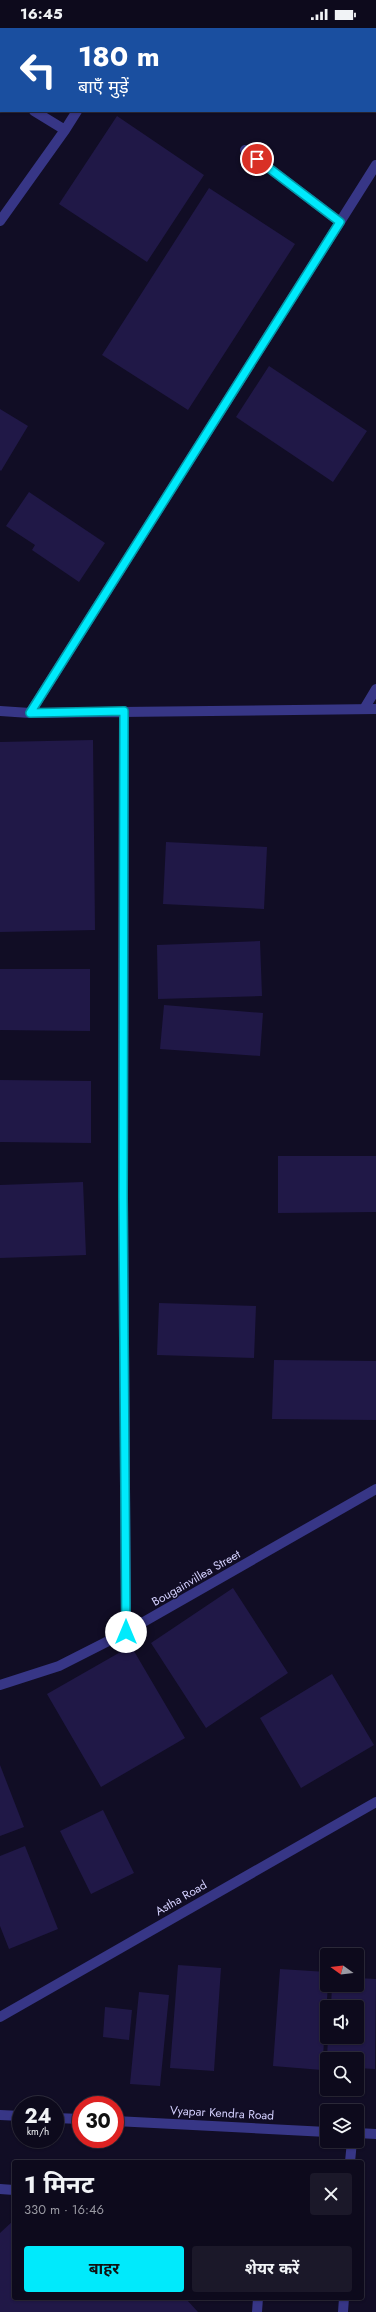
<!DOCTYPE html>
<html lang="hi">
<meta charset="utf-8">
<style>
:root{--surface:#0d0a1c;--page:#1b1829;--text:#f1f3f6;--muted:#9a9aa3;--line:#2d2b3b;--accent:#00eafc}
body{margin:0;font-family:Jost,"Noto Sans Devanagari",sans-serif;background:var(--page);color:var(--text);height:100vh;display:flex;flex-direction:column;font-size:15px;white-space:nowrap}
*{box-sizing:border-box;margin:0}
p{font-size:13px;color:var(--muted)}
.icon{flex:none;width:22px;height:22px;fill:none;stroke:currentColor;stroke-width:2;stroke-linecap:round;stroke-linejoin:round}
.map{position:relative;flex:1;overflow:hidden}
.drawer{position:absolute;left:12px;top:2132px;width:352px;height:140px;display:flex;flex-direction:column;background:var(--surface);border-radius:4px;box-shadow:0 1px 3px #0004,0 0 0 1px var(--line)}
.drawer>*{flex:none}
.hud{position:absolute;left:0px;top:0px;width:376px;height:84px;box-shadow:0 1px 3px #0004,0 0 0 1px var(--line);background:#1a4fa0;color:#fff;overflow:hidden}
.needle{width:26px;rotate:285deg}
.controls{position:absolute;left:320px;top:1920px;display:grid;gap:8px}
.controls a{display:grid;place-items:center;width:44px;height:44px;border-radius:4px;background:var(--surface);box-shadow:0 1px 3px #0004,0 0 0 1px var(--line);font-size:20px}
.speed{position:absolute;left:12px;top:2068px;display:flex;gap:8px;font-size:20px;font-weight:700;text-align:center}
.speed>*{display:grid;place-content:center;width:52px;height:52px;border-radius:50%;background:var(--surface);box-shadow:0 1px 3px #0004,0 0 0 1px var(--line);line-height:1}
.speed small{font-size:10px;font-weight:400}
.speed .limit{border:6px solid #d22;background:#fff;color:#111}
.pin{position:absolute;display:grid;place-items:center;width:34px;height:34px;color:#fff;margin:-17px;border:2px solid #fff;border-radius:50%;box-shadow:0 1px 4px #0007}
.me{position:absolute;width:44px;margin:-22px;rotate:0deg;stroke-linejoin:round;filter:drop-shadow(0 0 3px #0008)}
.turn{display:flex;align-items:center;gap:14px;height:84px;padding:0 12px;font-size:18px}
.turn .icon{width:52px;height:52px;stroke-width:2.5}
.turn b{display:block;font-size:28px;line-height:34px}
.round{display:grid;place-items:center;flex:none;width:42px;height:42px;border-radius:4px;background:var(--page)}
.headline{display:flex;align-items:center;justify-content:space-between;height:68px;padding:0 12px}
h1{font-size:24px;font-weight:700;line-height:30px}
.action{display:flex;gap:8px;margin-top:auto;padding:8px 12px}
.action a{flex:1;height:46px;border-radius:4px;background:var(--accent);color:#111;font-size:16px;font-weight:700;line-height:46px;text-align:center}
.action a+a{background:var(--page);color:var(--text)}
.status{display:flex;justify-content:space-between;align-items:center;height:28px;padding:0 20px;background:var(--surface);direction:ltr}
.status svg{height:11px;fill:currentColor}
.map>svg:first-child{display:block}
</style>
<div class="status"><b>16:45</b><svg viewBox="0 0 49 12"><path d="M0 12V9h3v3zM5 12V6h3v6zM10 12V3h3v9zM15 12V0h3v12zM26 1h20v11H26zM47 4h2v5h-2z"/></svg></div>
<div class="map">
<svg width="376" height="2284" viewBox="0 0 376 2284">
<rect width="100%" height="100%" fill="#110d25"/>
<path fill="#201847" d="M117,88l87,59 -57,87 -88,-58z
M209,160l86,56 -107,166 -86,-55z
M269,338l98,65 -34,51 -97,-65z
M0,381l28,17 -27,45 -1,-1z
M29,464l76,51 -26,39 -47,-32 3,-5 -29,-19z
M93,712l2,190 -95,2v-190z
M166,814l101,5 -3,62 -101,-5z
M260,913l2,55 -104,3 -1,-54z
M0,941h90v62l-90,-1z
M164,977l99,8 -3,43 -100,-7z
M0,1052l91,1v62l-91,-1z
M278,1128h98v56l-98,1z
M83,1154l3,73 -86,3v-73z
M159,1275l97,3 -2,52 -97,-3z
M274,1332l102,1v59l-104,-1z
M233,1560l55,85 -82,55 -55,-85z
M131,1618l54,92 -84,49 -54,-93z
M332,1646l42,71 -73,43 -41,-70z
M0,1737l24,62 -24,9z
M103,1782l31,63 -43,21 -31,-63z
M25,1818l33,83 -49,20 -9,-23v-70z
M178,1937l43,3 -7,103 -44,-3z
M280,1941l47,3 1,13 -6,85 -49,-4z
M357,1950l19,1 -1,90 -18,-1v-9h-30l1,-22h29v-30h-26l1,-22h25z
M139,1964l30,3 -9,91 -30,-2z
M105,1979l27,3 -3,30 -26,-3z
M14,2192v78h175l-2,2 11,12h-198v-79z"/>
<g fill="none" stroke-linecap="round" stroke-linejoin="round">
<path stroke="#373686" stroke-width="10" d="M194,0l2,1
M130,1v-1
M0,62l1,1
M65,102l12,-19
M245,122l95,72
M0,193l65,-91 -31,-19
M364,681l12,-20
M0,683l30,2 346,-4
M124,683l-1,486 3,435
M30,685l346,-548
M0,1657l59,-19 67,-34 250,-143
M0,1989l376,-215
M0,2087l21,1
M55,2090l26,1
M115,2093l212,11
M357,2105l19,1
M350,2134l2,-21
M0,2161l14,1
M257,2284l1,-14
M343,2284l1,-14"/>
</g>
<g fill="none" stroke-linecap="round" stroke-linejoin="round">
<defs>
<path id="route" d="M126,1604l-3,-435 1,-486 -94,2 310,-491 -83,-63"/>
</defs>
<use href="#route" stroke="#0098a4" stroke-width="10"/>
<use href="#route" stroke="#00eafc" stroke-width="7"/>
</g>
<g text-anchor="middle" stroke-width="3" stroke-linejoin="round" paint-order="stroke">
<g font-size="12" fill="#d5d1ff" stroke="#110d25">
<text transform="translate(196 1550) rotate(-30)" y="4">Bougainvillea Street</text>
<text transform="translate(181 1870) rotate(-30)" y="4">Astha Road</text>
<text transform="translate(222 2085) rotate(3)" y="4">Vyapar Kendra Road</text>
</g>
</g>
</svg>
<div class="controls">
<a><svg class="needle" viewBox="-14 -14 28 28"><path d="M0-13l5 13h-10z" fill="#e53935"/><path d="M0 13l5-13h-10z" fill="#9a9aa3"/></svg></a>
<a><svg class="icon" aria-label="sound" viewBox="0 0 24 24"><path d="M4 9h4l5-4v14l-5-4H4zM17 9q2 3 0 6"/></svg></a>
<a><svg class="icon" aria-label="search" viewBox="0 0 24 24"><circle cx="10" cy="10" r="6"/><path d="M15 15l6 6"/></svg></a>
<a><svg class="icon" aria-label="layers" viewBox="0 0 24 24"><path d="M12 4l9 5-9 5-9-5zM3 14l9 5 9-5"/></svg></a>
</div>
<div class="speed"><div>24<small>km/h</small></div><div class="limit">30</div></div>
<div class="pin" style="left:257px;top:131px;background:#d93025"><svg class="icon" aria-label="arrive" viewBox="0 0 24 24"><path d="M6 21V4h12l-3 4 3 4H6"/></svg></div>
<svg class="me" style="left:126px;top:1604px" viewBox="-20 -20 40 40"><circle r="19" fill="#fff"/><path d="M0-13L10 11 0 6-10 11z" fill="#00eafc"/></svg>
<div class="hud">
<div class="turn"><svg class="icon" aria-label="left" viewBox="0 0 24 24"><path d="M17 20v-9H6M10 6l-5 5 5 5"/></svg><div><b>180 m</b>बाएँ मुड़ें</div></div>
</div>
<section class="drawer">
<div class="headline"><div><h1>1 मिनट</h1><p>330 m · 16:46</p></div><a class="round"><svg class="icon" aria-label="close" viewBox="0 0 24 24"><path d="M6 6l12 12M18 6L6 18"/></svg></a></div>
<div class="action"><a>बाहर</a><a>शेयर करें</a></div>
</section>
</div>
